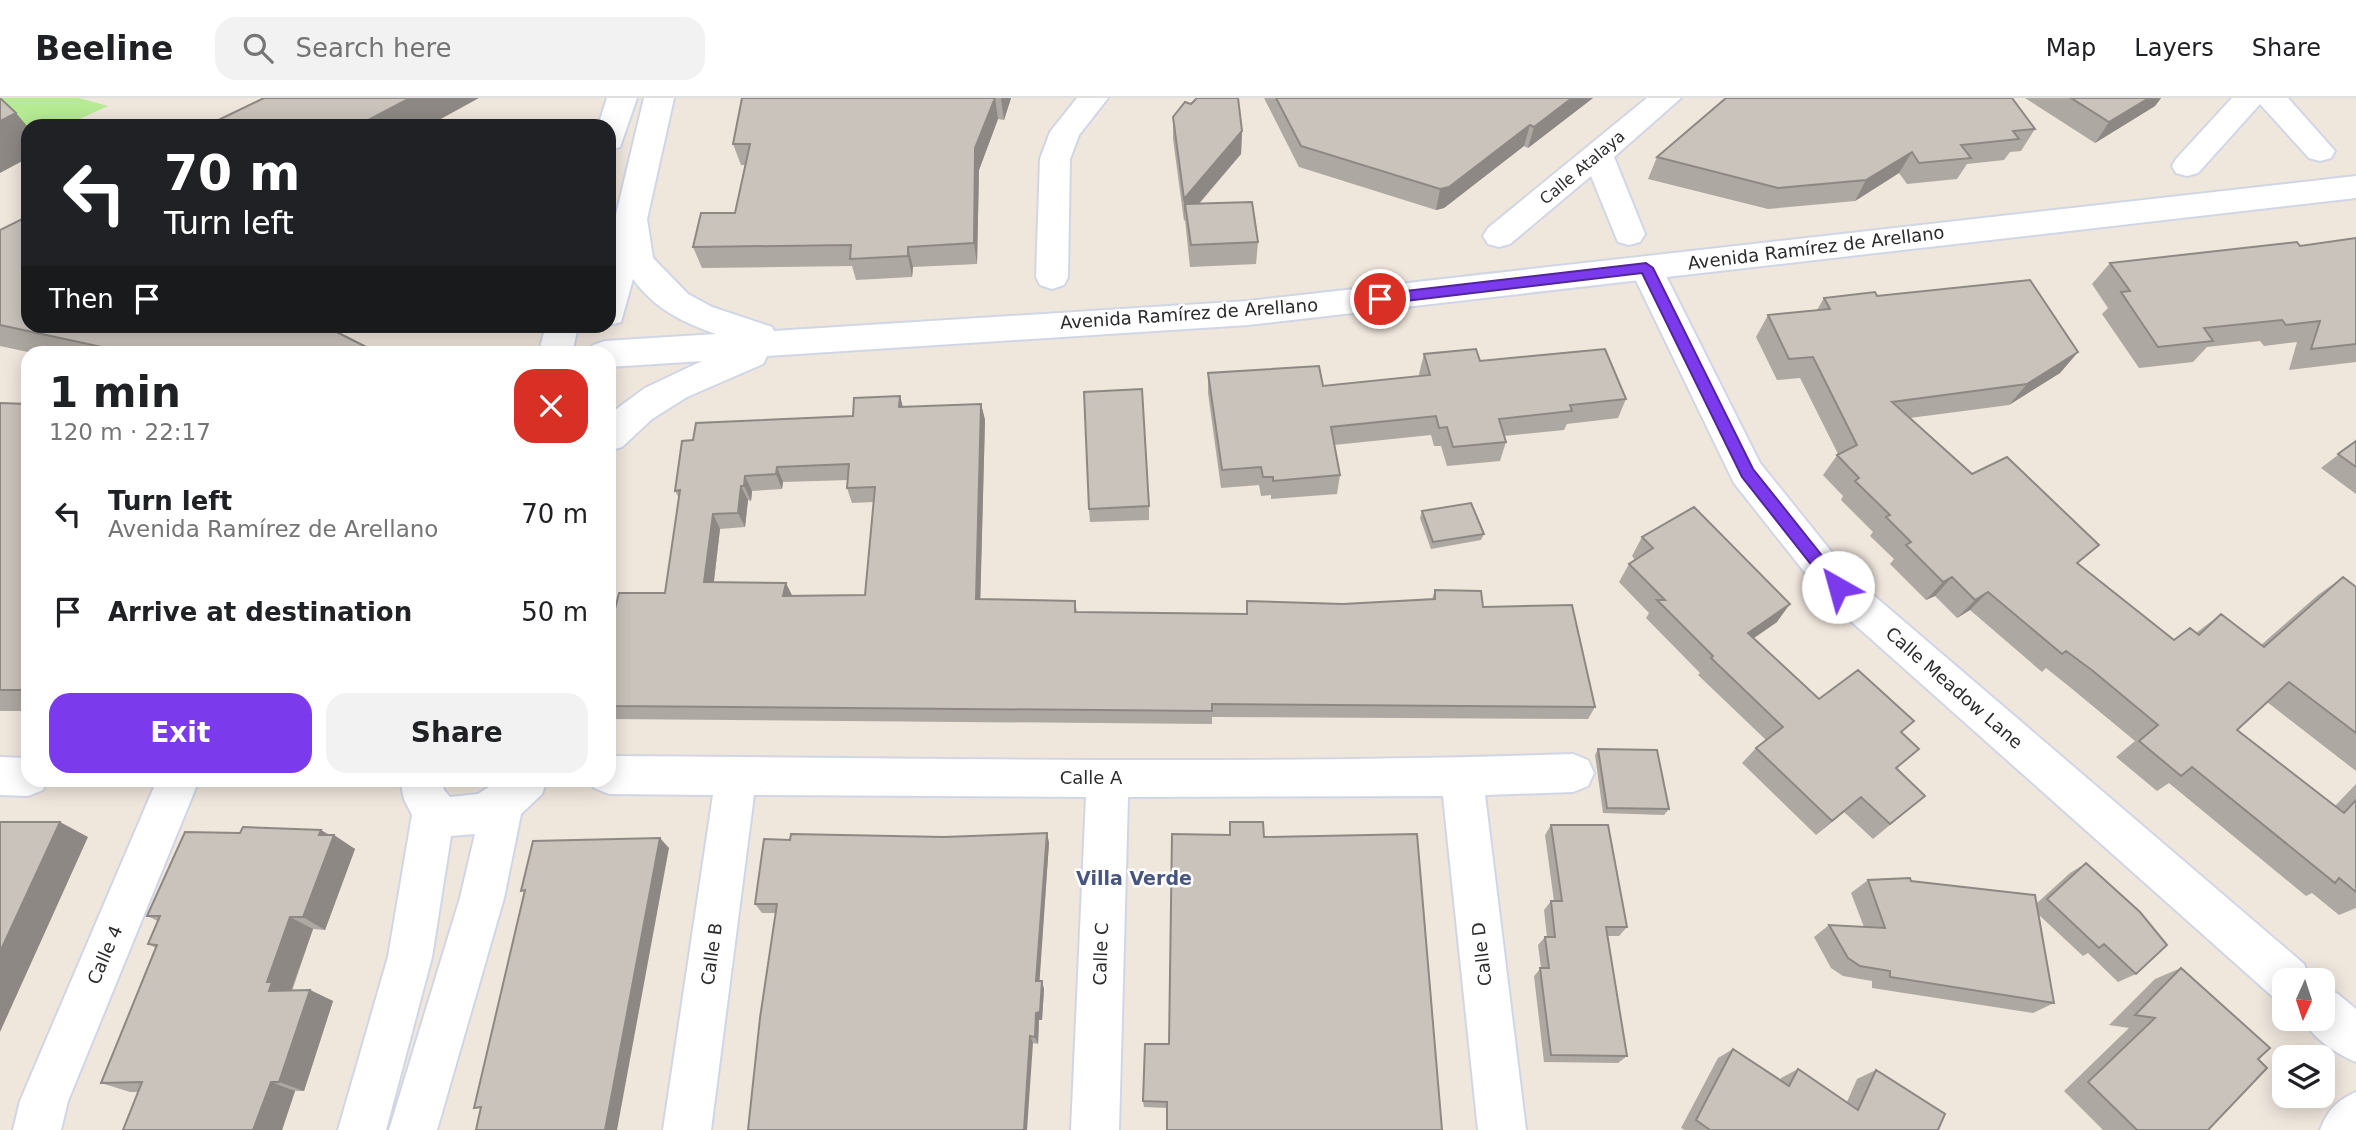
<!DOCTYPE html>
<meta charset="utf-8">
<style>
:root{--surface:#fff;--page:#f2f2f2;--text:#202124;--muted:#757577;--line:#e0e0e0;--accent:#7c3aed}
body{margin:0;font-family:"DejaVu Sans",sans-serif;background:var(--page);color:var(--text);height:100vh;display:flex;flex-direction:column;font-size:26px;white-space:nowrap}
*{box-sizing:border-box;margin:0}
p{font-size:23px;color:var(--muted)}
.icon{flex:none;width:38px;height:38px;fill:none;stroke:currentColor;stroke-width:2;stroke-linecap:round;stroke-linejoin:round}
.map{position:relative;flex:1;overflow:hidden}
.sheet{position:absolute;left:21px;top:248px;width:595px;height:441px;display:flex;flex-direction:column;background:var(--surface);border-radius:21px;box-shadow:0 4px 18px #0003}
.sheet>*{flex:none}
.hud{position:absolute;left:21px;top:21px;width:595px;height:214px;border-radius:21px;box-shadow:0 4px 18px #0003;background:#202124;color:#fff;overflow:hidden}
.needle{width:46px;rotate:183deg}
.tools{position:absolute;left:2272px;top:870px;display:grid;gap:14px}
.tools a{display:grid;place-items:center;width:63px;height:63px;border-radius:14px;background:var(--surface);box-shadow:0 4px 18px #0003;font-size:35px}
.pin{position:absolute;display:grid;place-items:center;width:60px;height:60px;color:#fff;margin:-30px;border:4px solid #fff;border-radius:50%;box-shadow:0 2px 7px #0007}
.me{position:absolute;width:77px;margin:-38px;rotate:322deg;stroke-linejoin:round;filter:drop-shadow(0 0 5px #0008)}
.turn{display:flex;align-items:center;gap:24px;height:147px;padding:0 28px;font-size:32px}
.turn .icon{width:91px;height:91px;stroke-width:2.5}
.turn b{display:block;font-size:49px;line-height:60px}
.then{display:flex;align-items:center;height:66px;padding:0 28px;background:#0003;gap:14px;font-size:26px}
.round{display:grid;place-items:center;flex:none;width:74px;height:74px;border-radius:21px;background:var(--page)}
.overview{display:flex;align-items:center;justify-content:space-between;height:119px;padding:0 28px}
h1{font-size:42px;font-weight:800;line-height:52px}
.primary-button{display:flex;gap:14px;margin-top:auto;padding:14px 28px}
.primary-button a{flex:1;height:80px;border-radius:21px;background:var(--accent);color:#fff;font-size:28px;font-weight:800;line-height:80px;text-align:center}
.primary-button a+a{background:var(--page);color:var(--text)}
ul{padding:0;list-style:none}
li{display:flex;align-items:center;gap:21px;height:98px;padding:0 28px}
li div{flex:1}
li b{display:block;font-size:26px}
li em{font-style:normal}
header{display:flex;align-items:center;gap:42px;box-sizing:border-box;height:98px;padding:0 35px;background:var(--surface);border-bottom:2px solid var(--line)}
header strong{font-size:33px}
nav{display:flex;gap:38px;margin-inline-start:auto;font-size:24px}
.search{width:490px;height:63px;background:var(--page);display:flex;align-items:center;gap:18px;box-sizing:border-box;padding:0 24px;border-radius:21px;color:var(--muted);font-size:26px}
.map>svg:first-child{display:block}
</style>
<header>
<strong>Beeline</strong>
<div class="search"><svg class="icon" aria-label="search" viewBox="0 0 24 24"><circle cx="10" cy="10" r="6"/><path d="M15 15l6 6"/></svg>Search here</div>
<nav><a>Map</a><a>Layers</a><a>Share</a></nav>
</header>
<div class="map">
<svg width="2356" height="1032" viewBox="0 0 2356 1032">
<rect width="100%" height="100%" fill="#efe6dc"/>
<path fill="#b6eb94" d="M0,0h79l29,8 -44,20h-36v3z"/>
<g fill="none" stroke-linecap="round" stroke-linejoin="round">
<defs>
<path id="street" d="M1077,0h31l-29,37 -9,24 -2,118 -4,8 -12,4 -12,-4 -4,-8 4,-118 10,-27z
M1647,0h34l-67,59 31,77 -5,8 -11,3 -11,-3 -27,-66 -81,68 -11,3 -11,-3 -5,-8 5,-8z
M2232,0h56l47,53 -4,7 -11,3 -11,-3 -49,-54 -62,69 -11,3 -11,-3 -4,-7 4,-7z
M1646,158l11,4 5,8 98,195 91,113 453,388 6,16h-26v21l-12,-5 -447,-398 -91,-115 -104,-215 5,-8z
M1573,656l15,6 6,13 -6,13 -15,6 -88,3 41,335h-48l-35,-334 -315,1 -9,333h-48l15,-333 -332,-2 -43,335h-48l50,-335 -104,-1 -15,-6 -3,-8h18v-24c321,2 643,9 964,-2z
M0,659l28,1v22h19l-4,10 -15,6 -28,-1z
M157,682h42l-131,321 -7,29h-48l7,-29z
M2322,889l16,7 18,15v53c-19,-8 -45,-24 -53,-44h19z
M2356,994v38h-36c8,-20 16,-29 36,-38z"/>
<path id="secondary" d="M607,0h30l-17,49 -11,3v-24h-11z
M644,0h30l-27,121 6,39 35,36 24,13 60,20 2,4 474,-30 1108,-125v22l-1108,127 -481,31 -4,8 -76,33 -35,22 -30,28 -13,4 2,-38 34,-25 57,-27 -93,6v-13h-21l5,-9 12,-4 111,-7c-34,-12 -61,-25 -83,-55l-12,43 -12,3v-81z
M546,228h32l-6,28h-34z
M400,682h42l2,10 6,7 28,-3 22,-14h47l-5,14 -21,20 -17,84 -67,232h-48l71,-232 15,-64 -24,2 -19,121 -46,173h-48l50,-173 24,-142 -8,-16z"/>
</defs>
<use href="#street" stroke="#d1d6e6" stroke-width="4"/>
<use href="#secondary" stroke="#d1d6e6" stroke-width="4"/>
<use href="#street" fill="#fff" fill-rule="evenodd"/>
<use href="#secondary" fill="#fff" fill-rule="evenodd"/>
</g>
<path fill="#aea8a2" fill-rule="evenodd" d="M742,0h269l-7,22 -6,-1 -19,51 -2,94 -64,3 -1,10 -56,3 -4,-14 -150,2 -9,-21 42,-34 10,-48h-4l-8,-21z
M1264,0h329l-65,50 -4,-2 -80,62 -8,2 -137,-43z
M2025,0h136l-6,8 -60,37z
M1173,19l69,14 -1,23 -42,50 59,38 -2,22 -66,3 -5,-47 -1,1 -11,-82z
M2035,31l-14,22 -11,1 -6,8 -37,4 -10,15 -50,5 -8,-11 -44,28 -87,8 -120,-30 9,-22z
M0,132l380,124h-343l-37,-8z
M2356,140v124l-67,8 8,-28 -33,4 -4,-5 -53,6 -14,15 -54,6 -37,-54 6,-6 -16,-24 18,-21 190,-17z
M1877,198l201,56 -18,21 -51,32 -99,13 62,56 107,90 95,76 22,-7 25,-19 40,31 57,-50 25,-18 13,10v184l-89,-69 -30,28 98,76 21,-22v124l-17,7 -27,-22 -6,3 -137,-113 -12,8 -41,-34 19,-16 -64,-53 -25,-20 -4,4 -72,-62 -13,8 -22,-22 -9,4 -36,-36 4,-5 -24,-23 3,-4 -32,-32 2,-4 -20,-21 15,-21 -38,-76 -23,2 -21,-43 12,-22 49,-5 7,-12z
M1424,256l56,7 146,38 -8,19 -51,6 -3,6 -60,6 2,6 -6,19 -53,5 -6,-20h-7l-3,-11 -97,10 6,30 -3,19 -66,5v-4l-10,1 -2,-11 -38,3 -13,-95v-20l115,13 97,-10 -1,-2z
M900,298l3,11 78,-3 4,16 -5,179 95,2 2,11 169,2 1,-13 96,3 89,-5 3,-9 48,17 112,100 -7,12 -376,-2v7l-603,-5v-86l56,-40 14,-95 -4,-7 18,-51 160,-24zM848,382l-1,8 5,15 22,-1 -9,93 -73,1 -78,-14 6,-53 25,-2 3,-27 3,1 1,-10 30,-2 1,-7z
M0,305l28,1v307h-28z
M2356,343v53l-35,-26z
M1149,408v14l-59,2 -1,-13z
M1422,413l62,23 -3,6 -50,9 -11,-31z
M1642,439l135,85 -23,16 65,61 83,34 -6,36 29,27 -52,43 -29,-27 -28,23 -74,-72 14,-15 10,-8 -68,-65 2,-2 -54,-55 3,-5 -30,-31 10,-18 6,-4 -3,-4z
M1598,651l71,60 -5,6 -61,-2 -8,-58z
M1230,724h33l-96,286 -23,-1 -1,-6 26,-57 60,-209z
M1551,727l76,102 -8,9h-11l19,120 -9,7 -74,-1 -10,-86 7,-8 -3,-23 7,-8h2l-3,-27 7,-9h3l-9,-66z
M321,732l34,19 -30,81 -12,-1 -21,62 18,-1 23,11 -29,90h-9l-13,39h-159l15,-38h-8l-29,-9 55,-135 -8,-4 10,-23 -11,-5 93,-83z
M1047,735l2,10 -10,138 5,8 -2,31h-3l-1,24 -5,-1 -257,-130h-14l-7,-9 35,-64 154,-3z
M2086,765l50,111 -18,8 -30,-29 -5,3 -44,-41 15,88 -21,10 -161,-25v-7l-29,-5 -12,-8 -17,-31 15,-12 35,2 -13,-34 17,-13 43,1 126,22 33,-30z
M2181,870l77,91 -50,71h-105l-39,-39 65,-63 -20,-3 46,-46z
M1733,951l47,31 1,-2 17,-9 49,33 10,-23 19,-9 62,60h-253l-4,-2 37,-70z"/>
<path fill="#8d8884" d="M410,0h69l-51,28h-71z
M995,0l3,21 -19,51 -2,94 -3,-21 1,-95z
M1001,0h10l-7,22z
M1572,0h21l-65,50 6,-21z
M2149,0h12l-6,8 -60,37 14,-21z
M16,15l12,14v31l-28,15v-52z
M1530,27l-6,21 -80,62 -8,2 4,-21z
M1242,33l-1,23 -54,63 -2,-13 -1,17v-22z
M1912,54l-13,21 -44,28 11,-21z
M908,149l5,20 -1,10 -4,-21z
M2078,254l-18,21 -51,32 18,-21z
M900,298l4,16 -5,-5z
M981,306l4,16 -5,193 -4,-14z
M777,369l6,15 -1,7 -6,-15z
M745,378l7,15 -1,10 -7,-15z
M741,388l7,14 -3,27 -7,-14z
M713,416l7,15 -8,67 -8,-14z
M1952,479l-17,19 -9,4 17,-18z
M786,485l7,14 -10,-1z
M1988,494l-18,18 -13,8 18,-18z
M1790,506l-13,18 -42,29 13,-18z
M1861,699l-17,15 -28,23 16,-14z
M60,724l28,15 -88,195v-80z
M321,732l12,8 1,-3 21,14 -30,81 -22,-13 16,-82z
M1047,735l2,10 -10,146 -3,-8z
M660,740l9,10 -52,282h-12z
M290,819l23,12 -22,62h-22l-2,-9z
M1042,883l2,8 -2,31h-3l-1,24 -3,-7 1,-24z
M310,892l23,11 -29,90 -25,-9z
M1030,938l3,7 -6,87h-3z
M271,984l24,9 -13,39h-29z"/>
<path fill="#cac3bc" stroke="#8d8884" stroke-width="2" fill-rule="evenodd" d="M0,0l16,15 -16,8z
M264,0h146l-53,28h-151z
M742,0h253l-20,50 -1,95 -66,4v9l-58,3 1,-14 -158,2 8,-34h34l15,-69h-17z
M1197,0h41l4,33 -58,68 -11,-82 12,-15 6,2z
M1276,0h296l-38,29 -4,-2 -81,62 -9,2 -139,-43z
M1726,0h286l23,31 -22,2 6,8 -58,6 10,13 -52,5 -7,-11 -46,28 -88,8 -121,-31z
M2071,0h78l-40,24z
M1252,104l6,40 -67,3 -6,-41z
M28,118v110h297l55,28h-246l-134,-29v-95z
M2356,140v106l-45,5 9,-28 -34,4 -4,-5 -78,8 9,13 -55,6 -37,-55 9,-1 -20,-28 187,-21 3,4z
M2030,182l48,72 -51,32 -135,18 80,72 35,-17 92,88 -22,18 97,77 16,-12 9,7 22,-21 43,33 79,-70 13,10v146l-67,-51 -52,48 107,83 12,-13v92l-17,-14 -4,5 -143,-116 -11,9 -42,-35 19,-16 -65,-54 -27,-20 -4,3 -74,-62 -13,8 -23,-23 -9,5 -37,-37 5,-3 -25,-25 4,-2 -35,-34 4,-3 -22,-23 20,-10 -44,-88 -24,2 -21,-44 62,-6 -6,-11 51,-6 2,4z
M1476,251l4,12 125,-12 21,50 -56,6 2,6 -73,8 7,23 -53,5 -6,-20 -8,1 -3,-12 -105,11 9,48 -67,6v-4h-10l-2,-10 -39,3 -14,-97 111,-7 4,20 107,-11 -6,-21z
M1142,291l7,117 -60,3 -5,-117z
M900,298l-1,11 82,-3 -5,195 99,2v11l172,2v-13l96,3 92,-5v-9l46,1 2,16 89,-2 23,102 -383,-3v7l-603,-5v-73l10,-40h46l15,-103 -5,1 7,-50 11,-1 3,-17 157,-7 1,-18zM849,366l-2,24 28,-1 -10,108 -82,1 3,-13 -82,-1 9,-68 25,-1 3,-27h3l1,-10 31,-2 1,-7z
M0,305l28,1v286h-28z
M2356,343v26l-18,-13z
M1471,405l13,31 -51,8 -11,-31z
M1694,409l96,97 -42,29 71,66 39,-29 56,51 -13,11 18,17 -23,19 29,28 -35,28 -29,-27 -29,24 -76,-73 27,-21 -72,-69 2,-2 -56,-56h8l-36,-36 24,-16 -11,-11z
M1598,651l59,1 12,59 -62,-1z
M0,724h60l-60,130z
M1230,724h33l1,15 153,-3 25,296h-275v-28l-24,-1 2,-57h24l3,-210 58,1z
M1551,727h57l19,102h-21l21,129 -76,-1 -11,-87h9l-4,-31h10l-4,-36h11z
M243,729l78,3 -2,5h15l-31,82h-13l-23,65h5l-3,9 41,-1 -31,92h-8l-18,48h-130l19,-48 -41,1 56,-138 -9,-1 12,-28h-13l38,-84 55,1z
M1047,735l-11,148h6l-2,31 -4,1 -1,24 -5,-1 -6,94h-276l12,-112 17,-114h-22l9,-65 26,1 1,-6 153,3z
M660,740l-55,292h-129l5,-23 -7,1 51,-218 -4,1 12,-50z
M2086,765l54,49 27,33 -31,29 -32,-30 -5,4 -52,-49z
M1910,780l1,3 124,14 19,108 -164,-26v-6l-30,-5 -12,-8 -19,-33 56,3 -17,-48z
M2181,870l89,80 -12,11 9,9 -59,62h-71l-49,-48 67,-64 -20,-3z
M1733,951l56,37 9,-17 60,41 18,-40 69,44 -7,16h-228l-14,-10z"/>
<path fill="#7c3aed" stroke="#51269a" stroke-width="2" d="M1646,165l7,5 100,201 90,113v9h-11l-90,-114 -100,-204 -262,31 -7,-5 7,-5z"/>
<g text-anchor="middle" stroke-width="5" stroke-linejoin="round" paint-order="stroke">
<g font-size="16" fill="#2c2c2c" stroke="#fff">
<text transform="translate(1582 69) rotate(-40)" y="6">Calle Atalaya</text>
</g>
<g font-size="18" fill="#2c2c2c" stroke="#fff">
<text transform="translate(1816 150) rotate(-7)" y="6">Avenida Ramírez de Arellano</text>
<text transform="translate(1189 216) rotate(-4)" y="6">Avenida Ramírez de Arellano</text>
<text transform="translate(1954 590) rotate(41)" y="6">Calle Meadow Lane</text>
<text x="1091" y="686">Calle A</text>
<text transform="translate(712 856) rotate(-82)" y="6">Calle B</text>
<text transform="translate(1101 856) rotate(-88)" y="6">Calle C</text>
<text transform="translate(1482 856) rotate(-97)" y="6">Calle D</text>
<text transform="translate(105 857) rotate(-67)" y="6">Calle 4</text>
</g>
<g font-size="19" font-weight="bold" fill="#475581" stroke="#fff">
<text x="1134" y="787">Villa Verde</text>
</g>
</g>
</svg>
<div class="tools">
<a><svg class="needle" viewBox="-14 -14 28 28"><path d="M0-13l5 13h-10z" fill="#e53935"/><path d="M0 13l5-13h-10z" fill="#757577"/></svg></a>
<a><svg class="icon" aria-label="layers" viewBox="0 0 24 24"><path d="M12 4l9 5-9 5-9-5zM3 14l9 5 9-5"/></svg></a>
</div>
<div class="pin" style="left:1380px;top:201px;background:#d93025"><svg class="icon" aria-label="arrive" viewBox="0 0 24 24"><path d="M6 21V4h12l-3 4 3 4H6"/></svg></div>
<svg class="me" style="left:1838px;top:489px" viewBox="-20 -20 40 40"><circle r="19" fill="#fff"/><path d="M0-13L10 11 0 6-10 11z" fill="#7c3aed"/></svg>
<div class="hud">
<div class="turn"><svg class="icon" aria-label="left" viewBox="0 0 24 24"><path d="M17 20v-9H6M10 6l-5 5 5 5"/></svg><div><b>70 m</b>Turn left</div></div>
<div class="then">Then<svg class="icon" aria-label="arrive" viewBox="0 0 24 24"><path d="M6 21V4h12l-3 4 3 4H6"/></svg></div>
</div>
<section class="sheet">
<div class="overview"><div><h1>1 min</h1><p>120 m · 22:17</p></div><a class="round" style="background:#d93025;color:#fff"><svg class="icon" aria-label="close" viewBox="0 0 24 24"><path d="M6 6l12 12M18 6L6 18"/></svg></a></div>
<ul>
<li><svg class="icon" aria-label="left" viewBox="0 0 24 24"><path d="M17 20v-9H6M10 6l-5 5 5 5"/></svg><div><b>Turn left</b><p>Avenida Ramírez de Arellano</p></div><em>70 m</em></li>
<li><svg class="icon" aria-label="arrive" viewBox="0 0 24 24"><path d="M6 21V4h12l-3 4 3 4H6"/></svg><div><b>Arrive at destination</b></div><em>50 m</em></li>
</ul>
<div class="primary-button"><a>Exit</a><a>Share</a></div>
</section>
</div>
